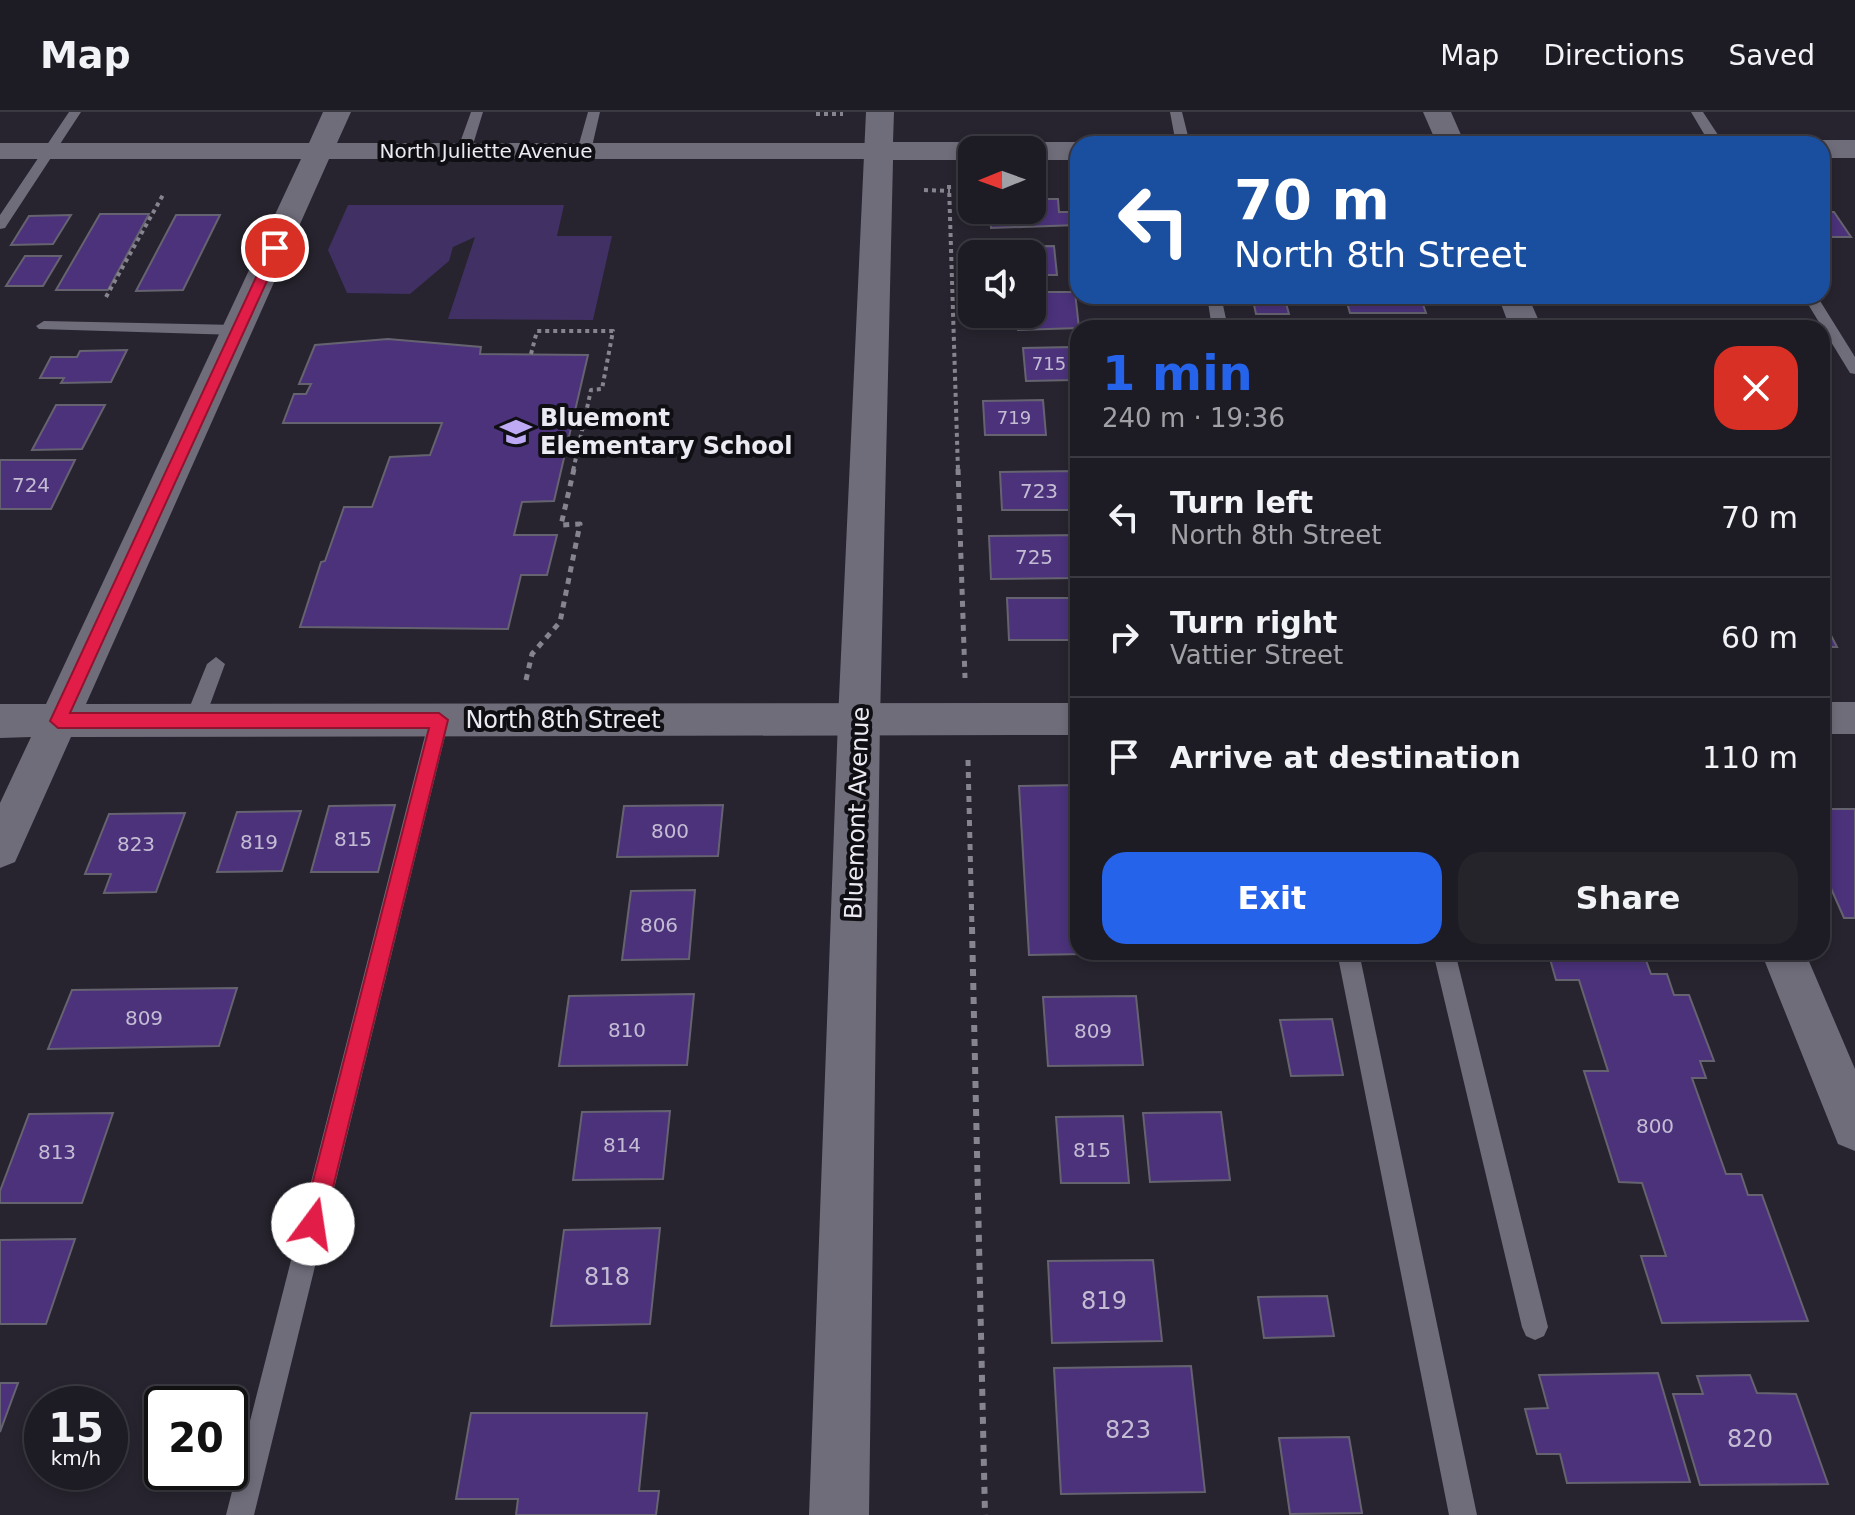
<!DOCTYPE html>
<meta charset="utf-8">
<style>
:root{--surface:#1d1b23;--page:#25242b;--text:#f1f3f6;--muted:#a0a1a6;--line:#3b3941;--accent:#2563eb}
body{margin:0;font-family:"DejaVu Sans",sans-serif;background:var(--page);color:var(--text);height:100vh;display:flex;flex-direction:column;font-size:30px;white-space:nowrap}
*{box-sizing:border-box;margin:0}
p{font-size:26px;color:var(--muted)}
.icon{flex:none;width:44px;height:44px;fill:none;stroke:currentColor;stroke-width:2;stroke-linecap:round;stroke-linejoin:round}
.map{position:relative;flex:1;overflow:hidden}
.sheet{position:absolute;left:1070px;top:208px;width:760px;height:640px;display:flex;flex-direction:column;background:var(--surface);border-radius:24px;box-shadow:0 4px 12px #0003,0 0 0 2px var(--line)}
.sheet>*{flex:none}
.banner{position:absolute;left:1070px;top:24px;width:760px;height:168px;border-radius:24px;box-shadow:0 4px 12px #0003,0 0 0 2px var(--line);background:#1a4fa0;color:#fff;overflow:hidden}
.needle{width:52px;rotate:269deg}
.controls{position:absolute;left:958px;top:24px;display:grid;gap:16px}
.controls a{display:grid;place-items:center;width:88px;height:88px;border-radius:16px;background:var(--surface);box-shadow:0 4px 12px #0003,0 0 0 2px var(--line);font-size:40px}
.speed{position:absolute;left:24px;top:1274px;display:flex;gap:16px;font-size:40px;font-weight:700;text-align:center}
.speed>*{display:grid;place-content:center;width:104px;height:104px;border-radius:50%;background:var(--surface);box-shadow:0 4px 12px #0003,0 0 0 2px var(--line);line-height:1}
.speed small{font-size:20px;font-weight:400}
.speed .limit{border:4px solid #111;border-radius:12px;background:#fff;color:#111}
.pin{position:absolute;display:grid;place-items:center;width:68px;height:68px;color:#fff;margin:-34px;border:4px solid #fff;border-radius:50%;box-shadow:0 2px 8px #0007}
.me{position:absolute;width:88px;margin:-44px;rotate:14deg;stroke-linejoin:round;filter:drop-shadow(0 0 6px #0008)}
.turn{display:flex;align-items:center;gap:28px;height:168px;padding:0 32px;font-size:36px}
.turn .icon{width:104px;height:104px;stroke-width:2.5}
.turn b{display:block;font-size:56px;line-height:68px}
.round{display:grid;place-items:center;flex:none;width:84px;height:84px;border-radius:24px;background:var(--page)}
.summary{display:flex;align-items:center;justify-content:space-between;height:136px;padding:0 32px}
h1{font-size:48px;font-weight:700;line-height:60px;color:var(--accent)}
.cta{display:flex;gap:16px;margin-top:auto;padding:16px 32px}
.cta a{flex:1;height:92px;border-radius:24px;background:var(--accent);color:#fff;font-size:32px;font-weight:700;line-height:92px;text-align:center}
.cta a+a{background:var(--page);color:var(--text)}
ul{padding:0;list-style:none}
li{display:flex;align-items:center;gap:24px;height:120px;padding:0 32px;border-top:2px solid var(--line)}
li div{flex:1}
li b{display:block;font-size:30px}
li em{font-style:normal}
header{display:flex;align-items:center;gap:48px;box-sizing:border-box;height:112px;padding:0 40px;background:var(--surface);border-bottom:2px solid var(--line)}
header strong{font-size:38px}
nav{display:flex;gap:44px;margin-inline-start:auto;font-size:28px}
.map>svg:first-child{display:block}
</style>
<header>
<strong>Map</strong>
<nav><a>Map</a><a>Directions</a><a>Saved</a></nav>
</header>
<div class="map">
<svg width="1855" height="1403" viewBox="0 0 1855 1403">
<rect width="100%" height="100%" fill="#27242f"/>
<path fill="#413064" d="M348,93h216l-7,31h55l-19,84 -145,-1 27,-82 -22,10 -4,14 -39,33 -63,-1 -19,-43z"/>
<path fill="#4b327b" stroke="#666370" stroke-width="2" d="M1032,87h26l1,13h16l2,13 -86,3 -1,-18h42z
M1822,100h12l17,25h-29z
M100,102h49l-41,76h-52z
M71,103l-18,29 -42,1 18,-29z
M176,103h44l-37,75 -47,1z
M1054,134l3,29h-25v-21h-43v-7z
M25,144h36l-18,30h-37z
M1032,180h43l4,36 -61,2 -1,-16h15z
M1252,184h32l5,18h-33z
M1345,184h75l6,17h-76z
M388,227l93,8 -1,7 108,1 -34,146 -32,1 -8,33h43l-10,40h-26l-13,54 -208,-2 21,-65 4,-1 19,-54h28l18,-50 40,-2 12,-32h-159l11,-29h12l5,-10h-12l16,-39z
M1071,235l3,33 -48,1 -3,-33z
M127,238l-16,32 -50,1 3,-5h-24l11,-21h26l3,-6z
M1043,288l3,35h-61l-2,-34z
M56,293h49l-23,44 -50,1z
M0,348h75l-24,49h-51z
M1078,359v39h-76l-2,-38z
M1078,423v43l-87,1 -2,-43z
M1007,486h64l5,42h-67z
M1822,506l15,29h-15z
M1078,673v167l65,1 -114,2 -10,-169z
M395,693l-17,67h-67l18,-66z
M723,693l-5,51 -101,1 7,-51z
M1822,697h33v109h-11l-22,-50z
M301,699l-19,60 -65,1 20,-60z
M185,701l-29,79 -52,1 7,-19h-26l24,-60z
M695,778l-6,69 -67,1 9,-69z
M1548,840h95l8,22h16l7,21h15l25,66h-14l6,17h-14l34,96h15l7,21h14l46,126 -146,2 -21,-67h25l-24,-73 -23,-1 -35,-111h24l-29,-91h-23z
M237,876l-18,58 -171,3 24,-59z
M694,882l-7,71 -128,1 10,-70z
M1136,884l7,69 -95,1 -5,-69z
M1332,907l11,56 -52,1 -11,-56z
M670,999l-7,68 -90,1 9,-68z
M1221,1000l9,68 -80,2 -7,-69z
M113,1001l-31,90h-82v-12l29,-77z
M1123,1004l6,67h-68l-5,-66z
M660,1116l-10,96 -99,2 13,-96z
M75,1127l-29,85h-46v-84z
M1153,1148l9,81 -110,2 -4,-82z
M1327,1184l7,40 -70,2 -6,-41z
M1191,1254l14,126 -144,2 -7,-126z
M1658,1261l32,109 -123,1 -7,-29h-23l-12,-45 23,-1 -9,-33z
M1750,1263l7,18 39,1 32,90 -128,1 -27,-91h30l-6,-18z
M0,1271h18l-18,49z
M471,1301h176l-8,78h20l-3,24h-140l2,-16h-62z
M1349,1325l13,76 -72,1 -11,-76z"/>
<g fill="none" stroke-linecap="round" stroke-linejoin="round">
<path stroke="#86848e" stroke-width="4" stroke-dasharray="4 4" stroke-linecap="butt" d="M816,2h27
M949,73l9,286
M924,78l26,1
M106,185l58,-104
M531,242l6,-23h76l-11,58 -11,1 -18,81"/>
<path stroke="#86848e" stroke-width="5" stroke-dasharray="6 6" stroke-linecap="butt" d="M958,357l7,209
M526,568l6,-26 28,-32 20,-98 -19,1 13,-56
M968,648l4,169"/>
<path stroke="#86848e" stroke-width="6" stroke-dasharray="7 7" stroke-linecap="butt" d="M972,815l13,588"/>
<path fill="#706d7b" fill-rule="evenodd" d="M69,0h12l-76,116 -5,1v-14z
M471,0h12l-12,39 -7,4 -7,-4z
M588,0h12l-9,39 -7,4 -7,-4z
M1170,0h12l8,32h-14z
M1691,0h12l21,32h-14z
M1207,184h14l7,32h-16z
M1803,184h14l38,61v17l-5,-1z
M44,209l193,4 8,5 -8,5 -198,-6 -3,-3z
M216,545l9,7 -21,57 -3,6h-14l-3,-6 23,-57z
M439,600l7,2 3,6 -195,795h-28l203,-795 3,-6z
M1337,840h22l118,563h-28z
M1433,840h22l93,375 -4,9 -9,4 -9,-4 -4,-9z"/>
<path fill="#706d7b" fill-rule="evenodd" d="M323,0h28l-14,31h542l10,2 4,6 -4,6 -10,2h-550l-243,545 992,-1v32l-1007,2 -56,125 -15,6v-65l31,-66 -31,1v-34h46l255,-545h-301v-16h309z
M1423,0h28l14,32h-28z
M1498,184h30l14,32h-32z
M1822,590h33v32h-33z
M1761,840h44l50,117v82l-17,-7z"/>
<path fill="#706d7b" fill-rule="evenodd" d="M866,0h28l-1,30h79l10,3 4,5h-14v10h-79l-13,560 -11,795h-60l29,-795z
M1822,28h33v18h-33v-14h-11z
M1032,30h46l7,2h-7v16h-46v-10h-14l4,-5z"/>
</g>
<path fill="#e11d48" stroke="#92132f" stroke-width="2" d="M271,133l11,3 -212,465h369l9,7 -124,504 -3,8 -8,3 -8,-3 -3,-8 127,-496h-371l-8,-7z"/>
<defs>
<symbol id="school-bare" viewBox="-9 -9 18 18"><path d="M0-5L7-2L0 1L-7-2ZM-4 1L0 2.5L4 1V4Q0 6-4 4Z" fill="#bea9f5" stroke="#0f0e13" stroke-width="2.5" paint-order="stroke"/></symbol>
</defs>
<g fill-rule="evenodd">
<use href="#school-bare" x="494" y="298" width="44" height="44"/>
</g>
<g text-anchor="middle" stroke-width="8" stroke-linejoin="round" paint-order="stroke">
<g font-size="18" fill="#c4bcd4">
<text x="1049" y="258">715</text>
<text x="1014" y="312">719</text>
</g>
<g font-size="20" fill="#eceaf2" stroke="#0f0e13">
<text x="486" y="46">North Juliette Avenue</text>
</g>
<g font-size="20" fill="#c4bcd4">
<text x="31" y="380">724</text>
<text x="1039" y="386">723</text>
<text x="1034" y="452">725</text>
<text x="670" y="726">800</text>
<text x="353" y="734">815</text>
<text x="259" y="737">819</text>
<text x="136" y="739">823</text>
<text x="659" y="820">806</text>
<text x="144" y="913">809</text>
<text x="627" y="925">810</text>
<text x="1093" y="926">809</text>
<text x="1655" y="1021">800</text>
<text x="622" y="1040">814</text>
<text x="1092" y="1045">815</text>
<text x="57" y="1047">813</text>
</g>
<g font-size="24" font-weight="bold" fill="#eceaf2" stroke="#0f0e13" text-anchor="start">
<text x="540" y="314">Bluemont<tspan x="540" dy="28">Elementary School</tspan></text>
</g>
<g font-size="24" fill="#eceaf2" stroke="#0f0e13">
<text x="563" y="616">North 8th Street</text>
<text transform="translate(857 701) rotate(-88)" y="8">Bluemont Avenue</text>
</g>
<g font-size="24" fill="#c4bcd4">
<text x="607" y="1173">818</text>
<text x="1104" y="1197">819</text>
<text x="1128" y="1326">823</text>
<text x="1750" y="1335">820</text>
</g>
</g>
</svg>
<div class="controls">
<a><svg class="needle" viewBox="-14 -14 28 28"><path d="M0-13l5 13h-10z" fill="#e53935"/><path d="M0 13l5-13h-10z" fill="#a0a1a6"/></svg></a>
<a><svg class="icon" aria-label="sound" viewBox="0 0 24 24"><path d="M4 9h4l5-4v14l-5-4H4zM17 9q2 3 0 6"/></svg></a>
</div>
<div class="speed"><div>15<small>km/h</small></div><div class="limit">20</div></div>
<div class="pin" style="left:275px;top:136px;background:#d93025"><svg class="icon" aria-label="arrive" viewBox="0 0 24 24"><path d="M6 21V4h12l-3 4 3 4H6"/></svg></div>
<svg class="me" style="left:313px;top:1112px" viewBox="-20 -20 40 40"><circle r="19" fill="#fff"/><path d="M0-13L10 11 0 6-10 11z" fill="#e11d48"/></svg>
<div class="banner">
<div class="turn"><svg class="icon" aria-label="left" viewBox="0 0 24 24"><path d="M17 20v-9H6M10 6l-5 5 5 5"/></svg><div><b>70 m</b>North 8th Street</div></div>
</div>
<section class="sheet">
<div class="summary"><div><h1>1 min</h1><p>240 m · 19:36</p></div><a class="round" style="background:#d93025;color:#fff"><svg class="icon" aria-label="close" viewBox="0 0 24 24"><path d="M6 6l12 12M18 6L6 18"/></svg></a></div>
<ul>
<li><svg class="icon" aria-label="left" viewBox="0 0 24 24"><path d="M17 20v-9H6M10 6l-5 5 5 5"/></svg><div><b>Turn left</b><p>North 8th Street</p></div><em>70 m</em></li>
<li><svg class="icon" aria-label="right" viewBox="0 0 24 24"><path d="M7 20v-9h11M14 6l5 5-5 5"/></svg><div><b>Turn right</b><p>Vattier Street</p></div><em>60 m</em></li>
<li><svg class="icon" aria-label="arrive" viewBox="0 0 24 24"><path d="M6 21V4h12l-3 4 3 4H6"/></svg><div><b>Arrive at destination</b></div><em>110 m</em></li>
</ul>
<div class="cta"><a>Exit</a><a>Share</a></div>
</section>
</div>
